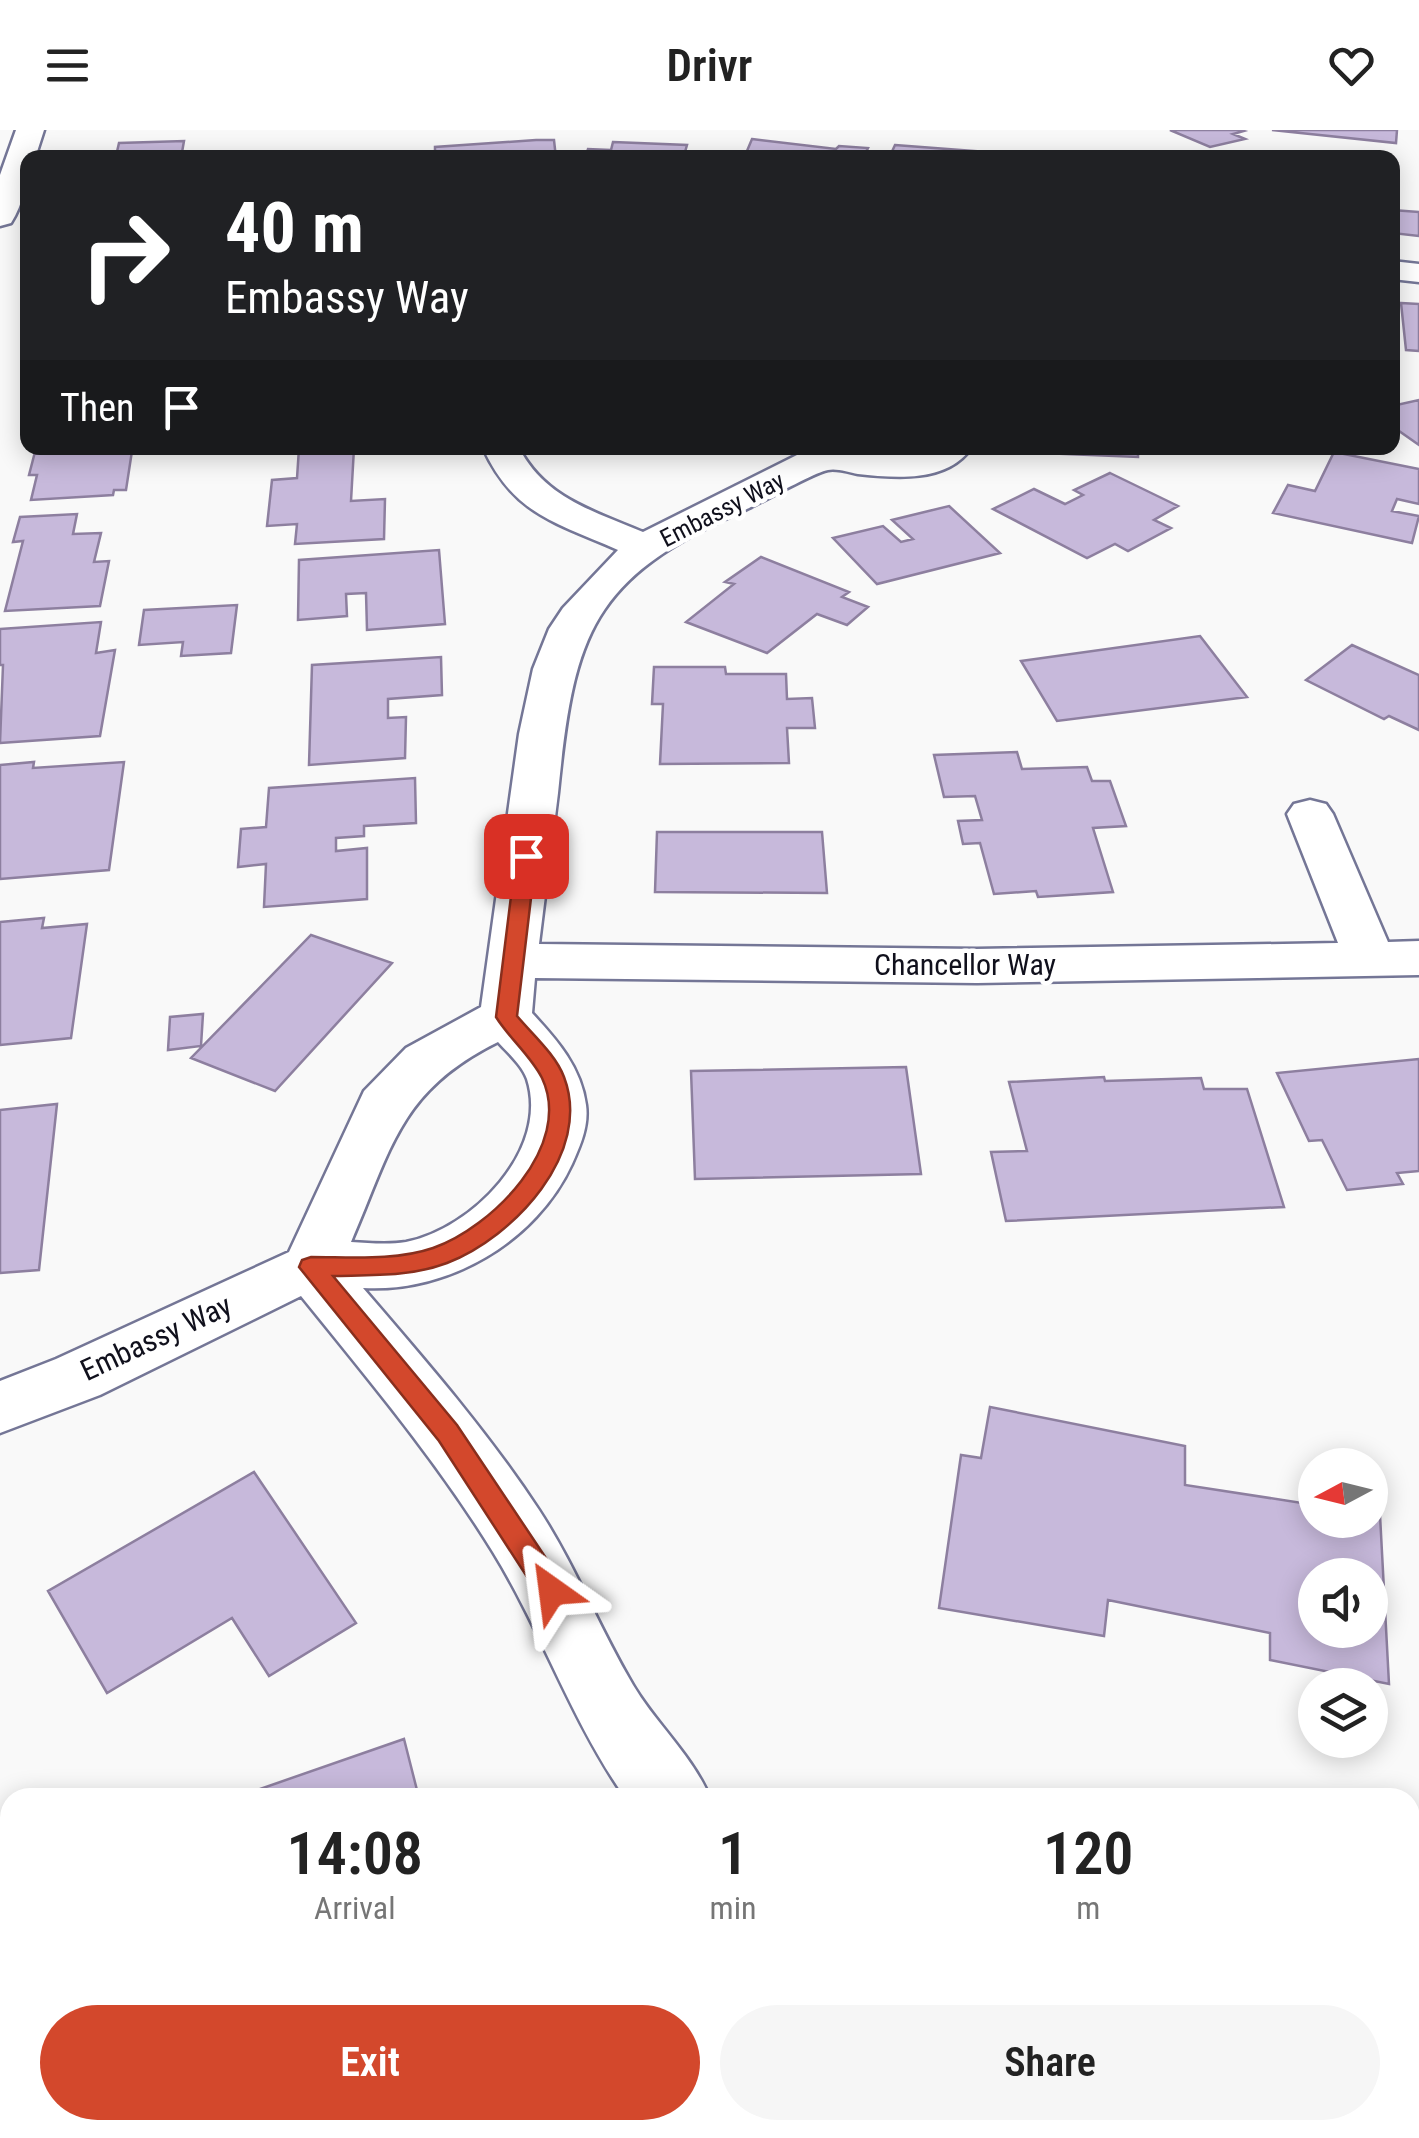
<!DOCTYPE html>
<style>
:root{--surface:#fff;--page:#f6f6f6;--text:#222;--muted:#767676;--accent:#d3482c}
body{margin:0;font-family:"Roboto Condensed",sans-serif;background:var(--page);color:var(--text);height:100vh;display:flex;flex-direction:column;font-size:38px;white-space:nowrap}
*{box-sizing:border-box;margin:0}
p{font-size:32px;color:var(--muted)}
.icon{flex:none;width:55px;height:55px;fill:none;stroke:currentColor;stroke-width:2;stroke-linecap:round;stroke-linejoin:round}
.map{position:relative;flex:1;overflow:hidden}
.details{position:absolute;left:0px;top:1658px;width:1420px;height:352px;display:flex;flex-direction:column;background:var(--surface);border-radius:30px 30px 0 0;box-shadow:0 5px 25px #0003}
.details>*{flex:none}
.guide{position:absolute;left:20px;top:20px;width:1380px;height:305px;border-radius:20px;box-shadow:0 5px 25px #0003;background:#202124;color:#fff;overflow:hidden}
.needle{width:65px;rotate:263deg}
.buttons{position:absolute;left:1298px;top:1318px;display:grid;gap:20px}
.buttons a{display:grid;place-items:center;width:90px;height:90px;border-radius:50%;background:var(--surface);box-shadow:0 5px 25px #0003;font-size:50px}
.pin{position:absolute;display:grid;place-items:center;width:85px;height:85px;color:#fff;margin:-42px;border-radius:20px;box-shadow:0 5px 15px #0006}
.me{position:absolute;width:110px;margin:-55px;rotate:329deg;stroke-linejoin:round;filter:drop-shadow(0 0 8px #0008)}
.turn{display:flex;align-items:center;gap:35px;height:210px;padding:0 40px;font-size:45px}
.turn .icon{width:130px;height:130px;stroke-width:2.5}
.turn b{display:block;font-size:70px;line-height:85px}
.then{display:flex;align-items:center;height:95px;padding:0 40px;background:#0003;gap:20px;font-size:38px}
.eta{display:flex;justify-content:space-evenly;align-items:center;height:170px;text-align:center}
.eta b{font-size:60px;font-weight:600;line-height:70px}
.cta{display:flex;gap:20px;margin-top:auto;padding:20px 40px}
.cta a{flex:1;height:115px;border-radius:60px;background:var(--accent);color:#fff;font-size:40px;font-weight:600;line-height:115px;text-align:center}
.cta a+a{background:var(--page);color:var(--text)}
header{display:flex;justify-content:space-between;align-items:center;height:130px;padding:0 40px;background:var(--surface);font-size:45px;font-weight:600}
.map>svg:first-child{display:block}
</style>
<header><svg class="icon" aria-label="menu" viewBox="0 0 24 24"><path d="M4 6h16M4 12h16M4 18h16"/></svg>Drivr<svg class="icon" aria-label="heart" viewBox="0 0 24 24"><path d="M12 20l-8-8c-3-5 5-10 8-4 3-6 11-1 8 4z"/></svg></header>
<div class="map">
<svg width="1419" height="2008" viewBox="0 0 1419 2008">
<rect width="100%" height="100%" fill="#f9f9f9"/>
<path fill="#c7b9db" stroke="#8d7f9f" stroke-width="2.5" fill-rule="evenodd" d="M1170,0h71l3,1 -11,3 12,5 -35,8z
M1272,0h125l-1,13z
M752,9l84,10 3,-3 29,2 -5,10h-119z
M536,10h18l2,18h-121v-11z
M184,11l-3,17 -65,-2 3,-13z
M613,12l74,3 -2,7 26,1 -1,5h-125l3,-9 23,1z
M895,15l104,8 -1,5h-109z
M1392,80l27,2v24l-27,-3z
M1401,173l18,1v47l-13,-1z
M1419,270v45l-27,-19v-20z
M36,318l96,3 -6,39h-12l-1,5 -82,5 6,-25h-8z
M299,318h55l-3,53 34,-2 -1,40 -89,5 2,-20 -30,2 5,-46 25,-2z
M1042,318h96v9l-96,-4z
M1334,322l85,17v35l-22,-5 -5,12 27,5 -7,27 -139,-30 15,-28 27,6z
M1110,343l68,33 -24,14 17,8 -43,23 -13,-7 -28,14 -94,-49 41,-20 31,15 18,-9 -9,-5z
M949,376l51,47 -123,31 -44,-46 50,-12 18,16 12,-3 -21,-19z
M77,384l-4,20 28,-1 -7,29 15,-1 -9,45 -95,5 18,-70 -10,1 7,-25z
M439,420l6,74 -78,6 -1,-37 -20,1 1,22 -49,4 1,-60z
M761,427l88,35 -7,5 26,10 -21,18 -30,-11 -50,39 -81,-31 48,-38 -9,-2z
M237,475l-6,48 -50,3 2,-14 -44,3 5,-35z
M101,492l-5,31 19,-3 -15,86 -100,7 3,-78h-3v-36z
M1200,506l47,61 -190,24 -36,-60z
M1352,515l67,30v55l-30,-14 -5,3 -78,-39z
M441,527l1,38 -54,4v19l18,-1 -1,41 -96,7 3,-100z
M654,537h71l1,7h60l1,25 25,-1 3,30h-28l2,35 -129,1 3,-60h-11z
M1017,622l5,17 65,-2 5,14h18l16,45 -33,2 20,64 -75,5 -2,-6 -42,3 -14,-51 -17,1 -5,-23 24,-1 -7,-24 -31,1 -10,-42z
M34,632l-1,6 91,-6 -15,108 -109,9v-114z
M415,648l1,45 -52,3v10l-28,2v13l31,-3v51l-103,8 2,-43 -28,3 3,-38 25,-2 3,-39z
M657,702h165l5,61 -172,-1z
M44,788l-2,10 45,-4 -16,114 -71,7v-123z
M311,805l81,28 -117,128 -84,-33z
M203,884l-2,32 -33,4 2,-33z
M1419,929v112l-22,2 6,11 -56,6 -25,-50 -13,1 -32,-68z
M906,937l15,107 -226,5 -4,-108z
M1104,947l1,4 96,-3 3,11h43l37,118 -278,14 -15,-69 36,-1 -18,-69z
M57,974l-18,166 -39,3v-163z
M990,1277l195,39v39l130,20v15h55v-7l10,2 9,169 -119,-24v-27l-162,-33 -4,36 -165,-28 22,-153 20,3zM1315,1445h55v55h-55z
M254,1342l102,151 -87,53 -37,-58 -125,75 -59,-102z
M404,1609l15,59h-185z
M391,2000h66l3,8h-87z"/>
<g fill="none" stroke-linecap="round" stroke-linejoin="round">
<defs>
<path id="minor" d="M16,0h28l-9,28h-7c0,22 -5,46 -17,65l-11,3v-51z
M1392,131l27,3v18l-27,-3z
M483,318h36c26,50 74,63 124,84l168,-84h41l-2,3 59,4 22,-7h40c-24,35 -76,30 -113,26 -9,-2 -22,-6 -30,-4 -13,2 -66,32 -83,40 -154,68 -171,123 -187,283 -6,50 -13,101 -19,151l438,5 361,-6 -51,-129 7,-10 16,-4 16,4 7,10 55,128 31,-1v34l-442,8 -442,-5 -3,35c25,27 49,54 54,92 3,21 -6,41 -14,59 -36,78 -124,129 -209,124 62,72 124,143 176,222 36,55 60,118 94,175 23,39 60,71 77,113h-84l-4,-5c-52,-76 -81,-163 -129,-241 -56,-91 -125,-173 -192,-256l-201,99 -100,38v-52l56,-22 233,-107 75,-161 42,-43 75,-41 38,-273 14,-65 16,-40 14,-21 55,-58c-63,-28 -104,-35 -135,-102zM498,912c10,11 24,23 29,37 23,71 -55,150 -121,163 -18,3 -37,1 -55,0 41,-94 48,-151 147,-200z
M1419,1715v76l-9,1v-76z"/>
</defs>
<use href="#minor" stroke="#747696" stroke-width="5"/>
<use href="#minor" fill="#fff" fill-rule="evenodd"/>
</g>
<path fill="#d3482c" stroke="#892f1d" stroke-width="2.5" d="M526,719l10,7 -19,160c15,18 39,39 47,61 29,76 -50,160 -117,186 -37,14 -75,12 -114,13l124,149 105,157 4,9 -4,9 -10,3 -10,-3 -103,-159 -140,-174 3,-7 9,-3c40,0 84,4 122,-9 58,-20 141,-102 109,-170 -11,-22 -33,-40 -46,-61l20,-161z"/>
<g text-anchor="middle" stroke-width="9" stroke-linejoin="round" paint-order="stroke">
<g font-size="25" fill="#10101c" stroke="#fff">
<text transform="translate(722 379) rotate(-27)" y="9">Embassy Way</text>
</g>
<g font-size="30" fill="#10101c" stroke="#fff">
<text x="965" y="845">Chancellor Way</text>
<text transform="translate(156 1208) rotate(-25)" y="10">Embassy Way</text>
</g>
</g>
</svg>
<div class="buttons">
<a><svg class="needle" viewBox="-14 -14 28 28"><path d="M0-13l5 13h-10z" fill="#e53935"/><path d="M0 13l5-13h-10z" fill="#767676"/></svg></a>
<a><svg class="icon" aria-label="sound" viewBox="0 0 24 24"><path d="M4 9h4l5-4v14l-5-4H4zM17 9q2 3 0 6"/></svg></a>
<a><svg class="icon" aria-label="layers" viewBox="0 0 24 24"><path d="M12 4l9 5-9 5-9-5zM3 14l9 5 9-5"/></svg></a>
</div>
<div class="pin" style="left:526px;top:726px;background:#d93025"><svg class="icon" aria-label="arrive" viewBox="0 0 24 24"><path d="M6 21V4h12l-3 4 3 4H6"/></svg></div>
<svg class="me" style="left:552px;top:1461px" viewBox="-20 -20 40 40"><path d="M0-17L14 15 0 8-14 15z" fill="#d3482c" stroke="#fff" stroke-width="4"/></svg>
<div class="guide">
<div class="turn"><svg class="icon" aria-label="right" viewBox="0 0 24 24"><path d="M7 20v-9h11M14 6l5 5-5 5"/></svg><div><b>40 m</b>Embassy Way</div></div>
<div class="then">Then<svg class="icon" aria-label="arrive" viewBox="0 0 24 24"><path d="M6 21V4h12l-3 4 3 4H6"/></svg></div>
</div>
<section class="details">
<div class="eta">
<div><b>14:08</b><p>Arrival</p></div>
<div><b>1</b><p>min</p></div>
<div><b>120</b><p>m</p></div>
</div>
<div class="cta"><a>Exit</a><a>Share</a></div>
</section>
</div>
